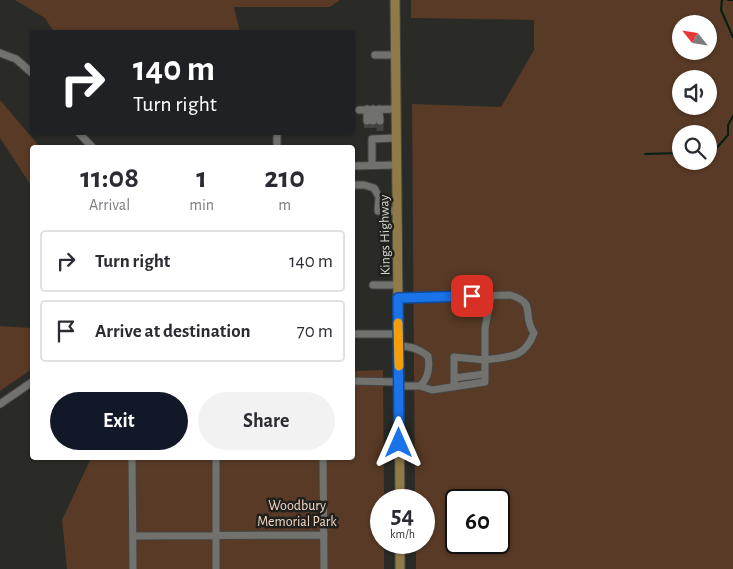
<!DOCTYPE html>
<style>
:root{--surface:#fff;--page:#f2f2f3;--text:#2b2b33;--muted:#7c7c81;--line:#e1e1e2;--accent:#111827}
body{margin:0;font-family:"Alegreya Sans",sans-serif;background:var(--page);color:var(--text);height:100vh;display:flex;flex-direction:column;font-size:19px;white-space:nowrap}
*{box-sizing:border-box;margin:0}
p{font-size:16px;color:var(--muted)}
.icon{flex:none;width:28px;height:28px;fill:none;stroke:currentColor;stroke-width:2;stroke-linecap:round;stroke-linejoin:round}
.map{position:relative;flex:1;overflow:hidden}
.sheet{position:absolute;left:30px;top:145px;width:325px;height:315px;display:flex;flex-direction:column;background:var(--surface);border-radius:5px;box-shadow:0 1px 4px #0004}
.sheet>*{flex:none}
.top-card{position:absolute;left:30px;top:30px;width:325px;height:105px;border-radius:5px;box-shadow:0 1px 4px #0004;background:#202124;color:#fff;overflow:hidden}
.needle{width:32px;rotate:300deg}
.controls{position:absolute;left:672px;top:15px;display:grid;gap:10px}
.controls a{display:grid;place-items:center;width:45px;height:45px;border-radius:50%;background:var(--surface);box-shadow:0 1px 4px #0004;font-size:25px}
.speed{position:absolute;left:370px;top:489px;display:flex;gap:10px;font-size:25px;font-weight:700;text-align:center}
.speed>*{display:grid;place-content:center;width:65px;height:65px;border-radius:50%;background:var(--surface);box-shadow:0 1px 4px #0004;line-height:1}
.speed small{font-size:12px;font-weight:400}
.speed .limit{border:2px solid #111;border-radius:8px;background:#fff;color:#111}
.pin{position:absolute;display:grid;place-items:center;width:42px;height:42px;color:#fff;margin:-21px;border-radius:10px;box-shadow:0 2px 8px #0006}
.me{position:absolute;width:55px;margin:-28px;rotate:0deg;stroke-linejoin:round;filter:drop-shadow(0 0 4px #0008)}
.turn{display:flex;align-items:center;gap:18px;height:105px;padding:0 20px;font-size:22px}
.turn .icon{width:65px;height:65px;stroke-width:2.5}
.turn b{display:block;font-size:35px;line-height:42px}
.eta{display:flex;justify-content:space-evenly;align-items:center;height:85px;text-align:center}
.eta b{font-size:30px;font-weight:700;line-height:35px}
.cta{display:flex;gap:10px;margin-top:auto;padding:10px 20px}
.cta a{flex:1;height:58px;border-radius:30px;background:var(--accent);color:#fff;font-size:20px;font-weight:700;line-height:58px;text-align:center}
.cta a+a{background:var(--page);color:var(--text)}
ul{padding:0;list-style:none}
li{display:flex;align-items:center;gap:15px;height:62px;margin:0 10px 8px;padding:0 10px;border:2px solid var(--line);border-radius:5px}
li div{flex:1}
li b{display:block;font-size:19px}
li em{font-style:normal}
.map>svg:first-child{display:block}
</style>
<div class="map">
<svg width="733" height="569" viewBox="0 0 733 569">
<rect width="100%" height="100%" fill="#2a2a26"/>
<path fill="#583a26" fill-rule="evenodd" d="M15,0h325l-10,7h-96l6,25h-186l-9,-14z
M411,0h322v569h-317v-26l8,-1v-42h-9l-3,-396 89,3 33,-57v-30l-123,-2zM681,24h28v27h-28zM681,79h28v27h-28zM681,134h28v27h-28zM456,500h43v42h-43z
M0,100l40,47 -8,1v39l-32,-49z
M0,326l32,2v41l-32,22z
M383,370l1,130h-3v42l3,1v26h-317l-5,-49 29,-62h261l1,-87z"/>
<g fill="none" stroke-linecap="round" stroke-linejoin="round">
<path stroke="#012014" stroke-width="2" d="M722,0l-1,10 12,27
M728,0h5
M709,153l6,-3 13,-15v-10l5,-9
M645,154l36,-1"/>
<path stroke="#444440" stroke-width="7" stroke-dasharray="7 3.5" stroke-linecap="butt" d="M367,121l1,10
M373,121l1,10
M380,131v-10"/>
<defs>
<path id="minor" d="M0,53l16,6 16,14
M375,55h21
M367,109v12
M373,109v12
M379,109l1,12
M359,110l37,-1
M78,132l15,16
M277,148v-16
M372,165v-26l24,-1
M352,166l44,-1
M352,185h12l10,3 5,9 -1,14h19
M373,285h25
M398,298l112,-3c28,8 11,20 24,38 -10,26 -24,23 -49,27v22l-53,8 -12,-4
M352,334h46
M398,346c13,0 21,3 30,10 2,12 1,22 -8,30h-21
M454,378l31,-4
M352,381l47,1
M454,387v-30l31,3v-32l6,-32
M0,404l32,-22
M132,458l1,111
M323,458l1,111
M133,536l191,-1
M216,569v-111"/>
<path id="major" d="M395,0l5,500
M400,542v27"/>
</defs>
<use href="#minor" stroke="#454542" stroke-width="9"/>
<use href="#major" stroke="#454542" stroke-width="11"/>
<use href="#minor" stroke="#71726d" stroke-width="7"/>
<use href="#major" stroke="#907a48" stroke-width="9"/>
</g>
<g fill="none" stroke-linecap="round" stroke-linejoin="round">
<defs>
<path id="route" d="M399,443l-1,-145 74,-2"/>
</defs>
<use href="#route" stroke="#114b97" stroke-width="12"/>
<use href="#route" stroke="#1a73e8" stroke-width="9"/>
<path stroke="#f59e0b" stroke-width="9" d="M398,323l1,43"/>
</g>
<g text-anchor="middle" stroke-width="5" stroke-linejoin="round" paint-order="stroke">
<g font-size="14" fill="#d5d5d3" stroke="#20201d">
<text transform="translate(384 235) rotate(-91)" y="5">Kings Highway</text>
</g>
<g font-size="14" fill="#f5d8c5" stroke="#20201d">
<text x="297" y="510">Woodbury<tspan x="297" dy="16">Memorial Park</tspan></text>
</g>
</g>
</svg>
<div class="controls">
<a><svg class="needle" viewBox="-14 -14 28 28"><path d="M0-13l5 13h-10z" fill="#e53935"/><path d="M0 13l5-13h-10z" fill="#7c7c81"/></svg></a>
<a><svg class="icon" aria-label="sound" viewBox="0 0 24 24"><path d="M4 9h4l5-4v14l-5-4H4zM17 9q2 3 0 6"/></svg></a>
<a><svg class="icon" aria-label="search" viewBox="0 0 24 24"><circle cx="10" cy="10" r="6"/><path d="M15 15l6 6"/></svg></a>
</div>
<div class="speed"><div>54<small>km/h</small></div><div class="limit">60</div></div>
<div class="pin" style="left:472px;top:296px;background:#d93025"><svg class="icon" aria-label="arrive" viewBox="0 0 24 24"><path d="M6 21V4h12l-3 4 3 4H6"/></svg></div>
<svg class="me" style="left:399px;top:443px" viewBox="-20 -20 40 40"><path d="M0-17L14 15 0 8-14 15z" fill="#1a73e8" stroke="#fff" stroke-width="4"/></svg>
<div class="top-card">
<div class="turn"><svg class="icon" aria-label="right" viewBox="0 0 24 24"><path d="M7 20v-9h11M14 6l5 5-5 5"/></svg><div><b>140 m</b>Turn right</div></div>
</div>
<section class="sheet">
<div class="eta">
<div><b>11:08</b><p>Arrival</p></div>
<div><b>1</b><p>min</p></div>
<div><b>210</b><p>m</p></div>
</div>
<ul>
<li><svg class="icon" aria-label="right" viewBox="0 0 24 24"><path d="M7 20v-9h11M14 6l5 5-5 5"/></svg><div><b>Turn right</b></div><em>140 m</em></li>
<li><svg class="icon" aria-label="arrive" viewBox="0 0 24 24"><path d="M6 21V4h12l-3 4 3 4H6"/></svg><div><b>Arrive at destination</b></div><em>70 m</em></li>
</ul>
<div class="cta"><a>Exit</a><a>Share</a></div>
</section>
</div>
